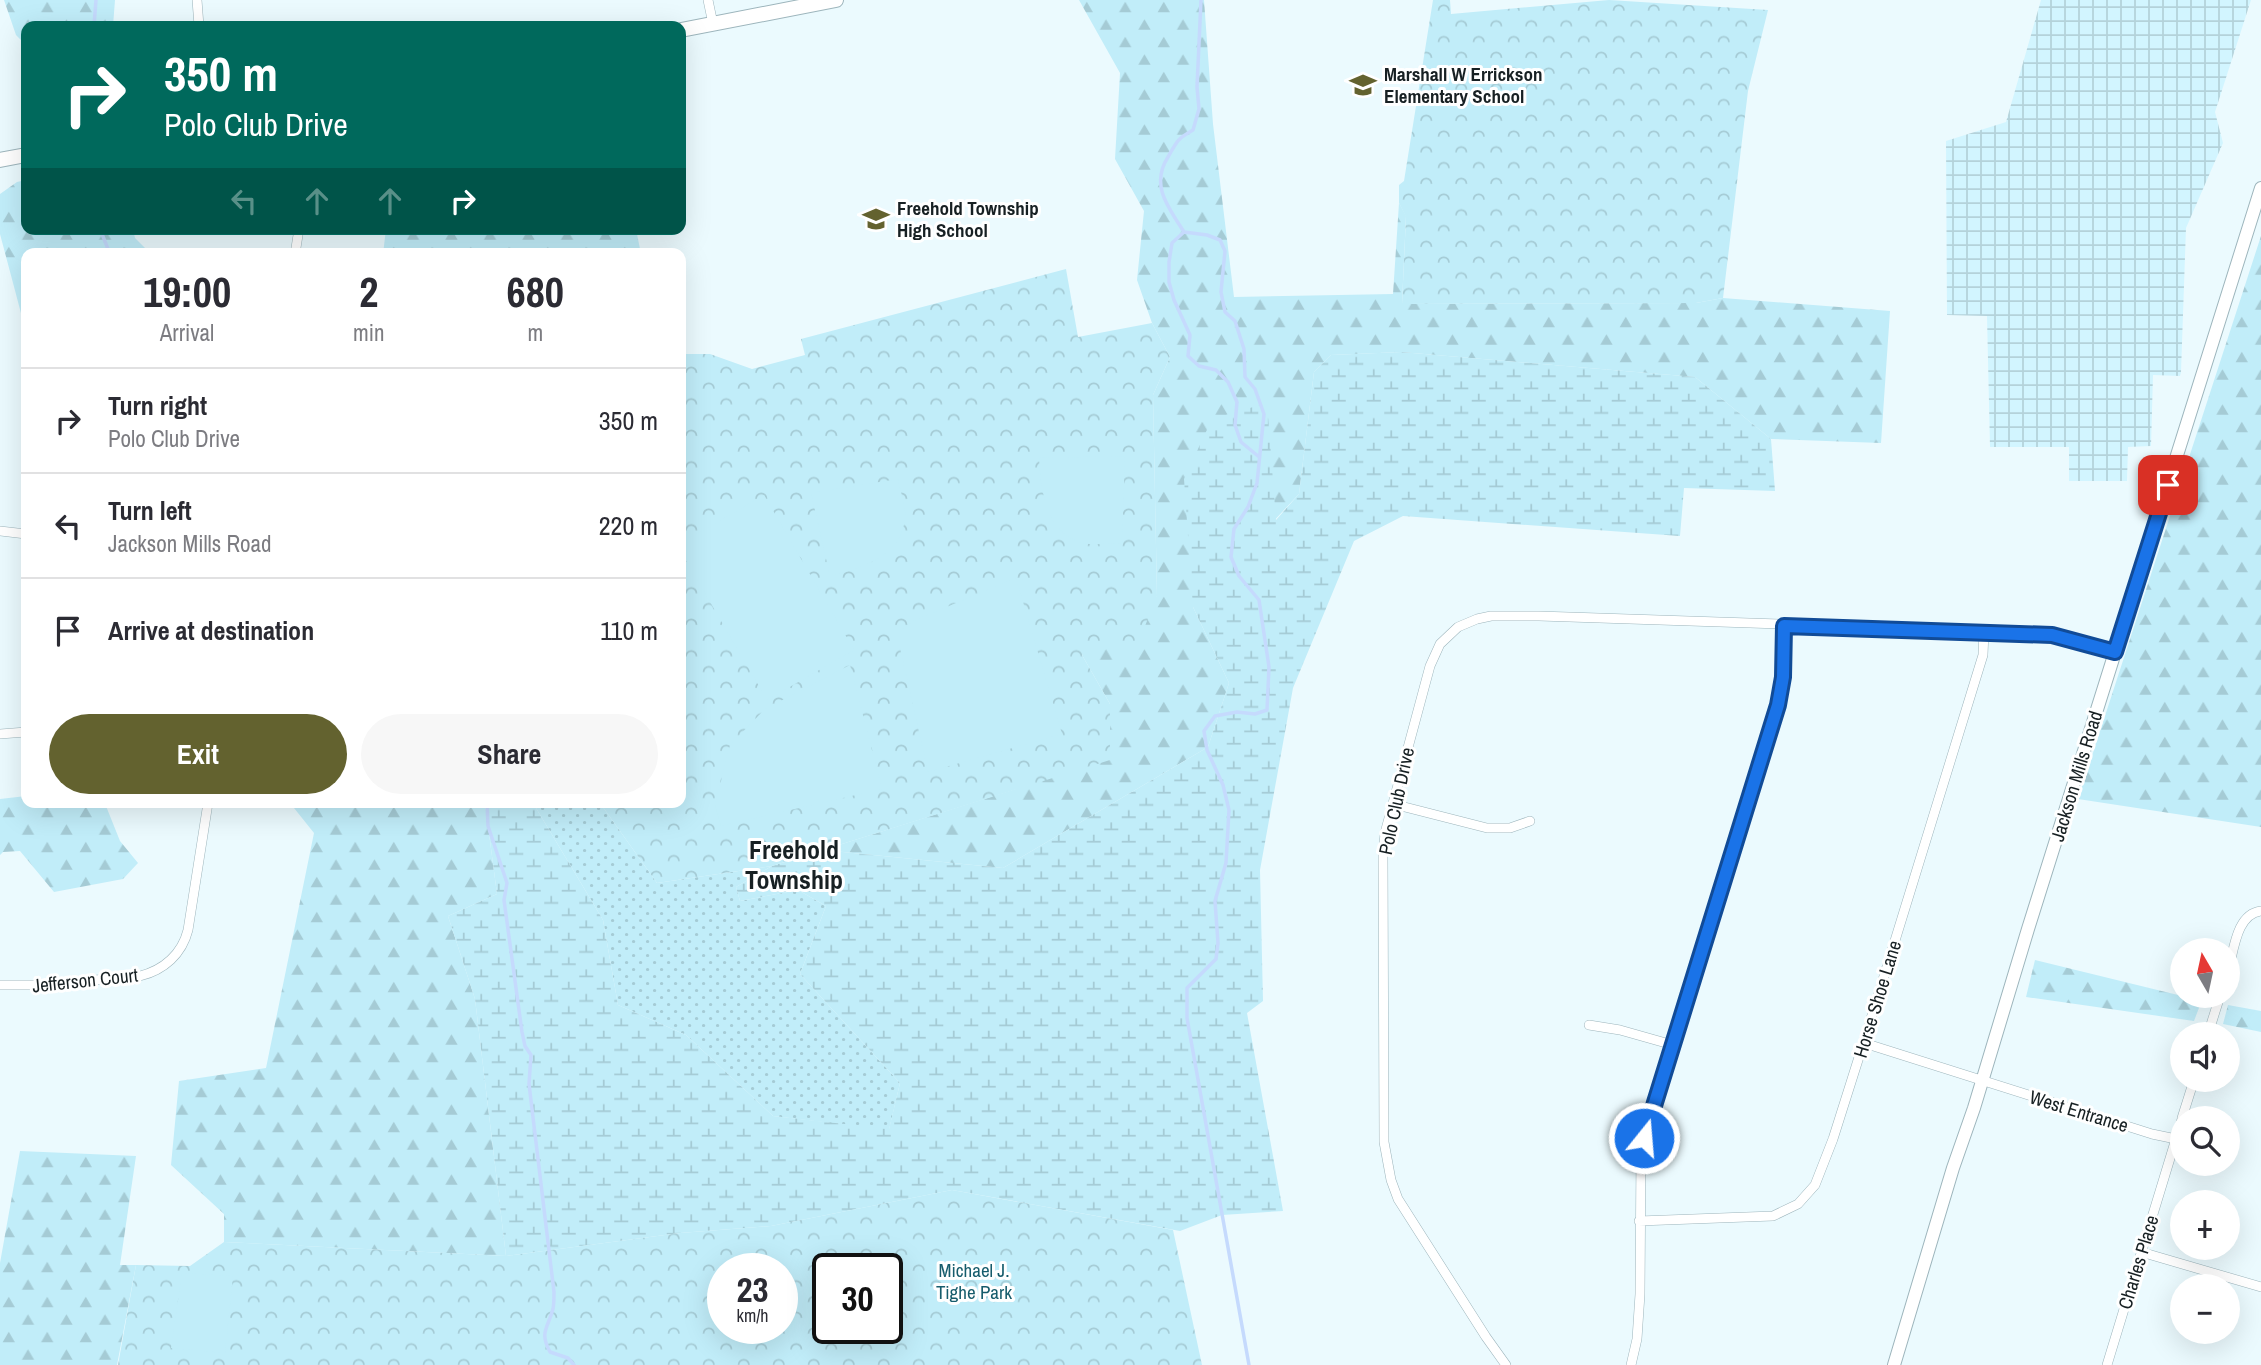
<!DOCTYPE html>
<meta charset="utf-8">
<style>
:root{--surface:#fff;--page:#f7f7f7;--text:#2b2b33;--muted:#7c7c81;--line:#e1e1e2;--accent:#63622f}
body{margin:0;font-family:"Archivo Narrow",sans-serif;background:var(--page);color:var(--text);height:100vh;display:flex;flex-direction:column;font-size:26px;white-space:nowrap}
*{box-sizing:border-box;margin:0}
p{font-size:23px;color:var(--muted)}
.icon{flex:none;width:38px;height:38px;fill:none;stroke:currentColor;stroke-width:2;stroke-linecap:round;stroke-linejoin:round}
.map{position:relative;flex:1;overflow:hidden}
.side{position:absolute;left:21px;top:248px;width:665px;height:560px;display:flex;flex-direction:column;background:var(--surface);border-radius:14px;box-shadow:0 7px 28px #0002}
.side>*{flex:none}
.banner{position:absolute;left:21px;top:21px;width:665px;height:214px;border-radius:14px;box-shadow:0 7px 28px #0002;background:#00695c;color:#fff;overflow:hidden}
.needle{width:46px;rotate:351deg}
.buttons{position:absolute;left:2170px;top:938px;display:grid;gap:14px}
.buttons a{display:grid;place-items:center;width:70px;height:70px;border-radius:50%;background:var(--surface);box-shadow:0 7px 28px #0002;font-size:35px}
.speed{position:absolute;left:707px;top:1253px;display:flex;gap:14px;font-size:35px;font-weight:700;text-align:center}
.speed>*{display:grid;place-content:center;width:91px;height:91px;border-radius:50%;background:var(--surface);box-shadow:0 7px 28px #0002;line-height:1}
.speed small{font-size:18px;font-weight:400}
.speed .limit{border:4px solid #111;border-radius:10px;background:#fff;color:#111}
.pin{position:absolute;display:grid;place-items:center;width:60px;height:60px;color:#fff;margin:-30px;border-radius:14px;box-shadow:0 4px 10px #0006}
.me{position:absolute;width:77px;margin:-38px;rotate:17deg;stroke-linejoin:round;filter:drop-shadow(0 0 5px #0008)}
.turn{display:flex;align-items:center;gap:24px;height:147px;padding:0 28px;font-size:32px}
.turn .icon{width:91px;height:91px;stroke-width:2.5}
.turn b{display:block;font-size:49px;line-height:60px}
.lanes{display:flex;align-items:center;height:66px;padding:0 28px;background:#0003;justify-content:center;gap:35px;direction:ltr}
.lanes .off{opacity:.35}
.eta{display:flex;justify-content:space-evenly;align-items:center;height:119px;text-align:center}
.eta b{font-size:42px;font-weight:700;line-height:49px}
.primary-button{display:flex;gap:14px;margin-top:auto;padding:14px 28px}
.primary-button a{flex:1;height:80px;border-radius:42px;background:var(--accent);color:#fff;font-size:28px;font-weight:700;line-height:80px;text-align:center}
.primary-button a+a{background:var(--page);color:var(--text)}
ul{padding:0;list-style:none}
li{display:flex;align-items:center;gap:21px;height:105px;padding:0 28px;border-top:2px solid var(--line)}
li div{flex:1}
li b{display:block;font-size:26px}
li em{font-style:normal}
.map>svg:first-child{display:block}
</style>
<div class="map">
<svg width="2261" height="1365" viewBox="0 0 2261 1365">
<defs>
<pattern id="industrial-grid" width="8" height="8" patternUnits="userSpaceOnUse" patternTransform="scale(1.75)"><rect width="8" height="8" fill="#d2f5ff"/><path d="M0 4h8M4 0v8" fill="none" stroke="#b4d2da"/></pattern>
<pattern id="grass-dots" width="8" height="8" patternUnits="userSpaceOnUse" patternTransform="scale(1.75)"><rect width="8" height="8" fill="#c1edf9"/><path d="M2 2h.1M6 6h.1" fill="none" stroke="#a5cbd5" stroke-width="1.8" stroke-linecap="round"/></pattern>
<pattern id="forest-firs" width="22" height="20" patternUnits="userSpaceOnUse" patternTransform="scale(1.75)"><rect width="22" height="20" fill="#c1edf9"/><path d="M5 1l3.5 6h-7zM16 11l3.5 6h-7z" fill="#a5cbd5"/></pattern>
<pattern id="wetland-marsh" width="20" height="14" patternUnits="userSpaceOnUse" patternTransform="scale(1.75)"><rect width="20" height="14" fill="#c1edf9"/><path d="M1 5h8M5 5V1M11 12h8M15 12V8" fill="none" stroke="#a5cbd5"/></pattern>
<pattern id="park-crowns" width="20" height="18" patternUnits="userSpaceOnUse" patternTransform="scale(1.75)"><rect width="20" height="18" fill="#c1edf9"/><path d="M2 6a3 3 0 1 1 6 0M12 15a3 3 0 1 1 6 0" fill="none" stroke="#a5cbd5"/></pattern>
</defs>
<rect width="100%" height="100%" fill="#ebfafe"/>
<path fill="url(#industrial-grid)" d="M2041,0h210l-36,112 8,31 -37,85 -5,144 -1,4 -27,-1 -2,71 -23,1 -1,34h-58v-34h-79l-3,-131 -40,-1 -1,-174 60,-19z"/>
<path fill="url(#grass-dots)" d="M533,803h67l57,80 115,-17 -36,21 4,14 58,-11 28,16 -26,68 100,109 -11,47 -116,-14 -87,-81 -68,-30 -15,-85z"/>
<path fill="url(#forest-firs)" d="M4,0h111l-2,26h-87v19l-10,-10z
M1079,0h125l9,124 21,173 159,-3 6,-91 7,13 -4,88 294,-1 27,-5 167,13 -9,132 -110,-4 -76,-62 -294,-25 -70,3 -17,17 -15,122 -106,113 36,76 -21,64 -205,121 -180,-18 287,-91v-55l-28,-49 75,-59 -4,-201 17,-38 -18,-34 -15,-43 7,-69 -29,-52 5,-86z
M26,180v49h107l2,9 16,16h-125v78l-26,-98v-40l17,-12z
M386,229h250l5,25h-258z
M2261,236v591l-183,-28z
M26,796v7h67l13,3 14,35 18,22 -15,16 -69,13 -34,-41 -17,1 -3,3v-56z
M290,803h195l12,91 -49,22 27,83 31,257 -282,-14v-28l-53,-49 8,-84 87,-13 48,-235z
M2035,960l147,36 20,4 -8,21 -168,-24z
M2228,1005l33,6v21l-38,-8z
M20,1151l116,5 -16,109h16l-19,100h-117v-102z"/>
<path fill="url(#wetland-marsh)" d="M1401,352l294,25 76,62 4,52 -91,-3 -4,48 -277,-20 -49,25 -61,147 -33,182 3,131 -16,12 36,198 -61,4 -42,16 -228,-41 -181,36 -91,7 -174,23 -31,-257 -27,-83 49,-22 -12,-91h48l70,117 15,85 68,30 87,81 116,13 11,-46 -100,-109 26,-68 -28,-16 -58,11 -4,-14 36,-21 51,-16 180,18 205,-121 21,-64 -36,-76 -9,-128 28,-60 55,-16 9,117 23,-26 15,-122 17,-17z"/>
<path fill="url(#park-crowns)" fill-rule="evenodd" d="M1433,0h17l1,14 158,-14 159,10 -20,81 -25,207 -27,5 -294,1 4,-87 -7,-14v-18l5,-4z
M1066,269l12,68 74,-14 18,34 -17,38 4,201 -18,45 -57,14 28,49v56l-338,106 -115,17 -57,-80h81v-449h29l42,15 53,-14 -4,-16z
M952,1190l221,40 29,135h-1084l18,-100 54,1 34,-24 282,14 174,-23 91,-7zM723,1269h59v59h-59zM828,1269h59v59h-59z"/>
<path fill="#c1edf9" d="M1125,456l-3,87c-12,0 -27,3 -39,0 -38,-10 -42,-53 -44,-85z
M898,479c2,12 8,26 7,38 -2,39 -43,51 -75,59l-19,-83z
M764,495l90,155 -87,50 -86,-148v-9z
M1016,578l46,156 -134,38 -28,-124v-17l13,-10z
M850,665l32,124 -161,37 -6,-21 15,-60 35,-36z
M182,1273l51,3 -8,77 -54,-5z"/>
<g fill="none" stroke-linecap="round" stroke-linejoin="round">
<path stroke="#c5dafd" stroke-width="3.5" d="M94,26l2,-26
M100,229l10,25
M1184,232c-16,-25 -34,-47 -16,-75 10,-17 8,-17 25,-27l6,-21 -2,-22 4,-87
M487,803l1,23 19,57 -3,17 18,132 3,14 6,9 -2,29 25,208c0,5 0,12 -1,17 -5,19 -14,23 -3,43l18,6 6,7
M1249,1365l-62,-347v-30l29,-29 2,-16 -3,-42 11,-38 3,-53 -6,-25 -16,-35 -3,-19 11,-15 22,-4 18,2 12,-4 2,-43 -10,-67 -20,-24 -8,-19 3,-28 14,-22 9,-24 7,-69 -9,-25 -10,-12 -1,-28 -9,-28 -10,-9 -4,-20 4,-41 -5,-11 -13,-5 -23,-3 -12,11 -3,19v20l5,18 16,35 -2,21 11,10 17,4 12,12 9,20 -2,23 6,17 17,14"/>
<defs>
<path id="minor" d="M197,0l2,26
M708,0l5,24
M295,254l4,-25
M0,531l26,3
M0,734l26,-2
M1393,804l94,24h23l20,-7
M2228,971c6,-20 8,-57 33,-60
M0,985h39l101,-9c24,-6 42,-22 48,-46l20,-127
M1589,1025l31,5 53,15
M2208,1034l12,-38
M1864,1043l288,91 24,5
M2182,1118l12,-38
M1639,1221l134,-5 25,-12 17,-19 18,-46 32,-101 118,-383 1,-24
M2141,1252l120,35
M1506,1365l-20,-28 -88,-138 -7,-19 -7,-38 -1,-287 2,-22 45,-167 10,-22 18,-17 19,-8 14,-3h48l477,16 54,6 45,14
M1631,1365l6,-26 3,-45 1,-142 137,-447 5,-28 1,-51
M2107,1365l75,-246"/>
<path id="secondary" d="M1894,1365l59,-197 21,-60 54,-179 233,-741"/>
<path id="primary" d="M681,30l155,-30
M0,160l26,-5"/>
</defs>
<use href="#minor" stroke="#9db5bc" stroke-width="10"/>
<use href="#secondary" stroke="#9db5bc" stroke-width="14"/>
<use href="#primary" stroke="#9db5bc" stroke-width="16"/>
<use href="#minor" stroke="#fff" stroke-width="9"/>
<use href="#secondary" stroke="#fff" stroke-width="12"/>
<use href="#primary" stroke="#fff" stroke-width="14"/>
</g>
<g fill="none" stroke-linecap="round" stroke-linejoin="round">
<defs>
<path id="route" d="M1644,1138l134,-433 5,-28 1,-51 268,9 63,17 53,-167"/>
</defs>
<use href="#route" stroke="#114b97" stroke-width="18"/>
<use href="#route" stroke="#1a73e8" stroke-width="12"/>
</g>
<defs>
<symbol id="school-bare" viewBox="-9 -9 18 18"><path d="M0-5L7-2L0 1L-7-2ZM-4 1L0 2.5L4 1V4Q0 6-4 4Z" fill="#63622f" stroke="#fff" stroke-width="2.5" paint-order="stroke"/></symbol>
</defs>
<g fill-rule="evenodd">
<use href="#school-bare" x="1344" y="66" width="38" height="38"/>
<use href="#school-bare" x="857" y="200" width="38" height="38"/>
</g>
<g text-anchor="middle" stroke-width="6" stroke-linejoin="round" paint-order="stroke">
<g font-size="19" font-weight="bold" fill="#172023" stroke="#fff" text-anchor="start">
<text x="1384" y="81">Marshall W Errickson<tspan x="1384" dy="22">Elementary School</tspan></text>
<text x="897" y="215">Freehold Township<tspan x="897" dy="22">High School</tspan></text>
</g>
<g font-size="19" fill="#172023" stroke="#fff">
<text transform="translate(2076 776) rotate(-73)" y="7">Jackson Mills Road</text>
<text transform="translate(1396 801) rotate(-78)" y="7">Polo Club Drive</text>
<text transform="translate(85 980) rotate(-6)" y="7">Jefferson Court</text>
<text transform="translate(1877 999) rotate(-73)" y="7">Horse Shoe Lane</text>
<text transform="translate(2079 1111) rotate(17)" y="7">West Entrance</text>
<text transform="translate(2138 1262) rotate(-73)" y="7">Charles Place</text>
</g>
<g font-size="19" fill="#165c6c" stroke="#fff">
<text x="974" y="1277">Michael J.<tspan x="974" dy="22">Tighe Park</tspan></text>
</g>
<g font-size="26" font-weight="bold" fill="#172023" stroke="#fff">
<text x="794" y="859">Freehold<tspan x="794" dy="30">Township</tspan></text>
</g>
</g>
</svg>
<div class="buttons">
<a><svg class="needle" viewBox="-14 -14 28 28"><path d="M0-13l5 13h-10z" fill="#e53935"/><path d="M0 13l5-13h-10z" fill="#7c7c81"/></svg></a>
<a><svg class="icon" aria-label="sound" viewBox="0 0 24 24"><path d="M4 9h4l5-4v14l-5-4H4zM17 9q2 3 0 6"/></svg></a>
<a><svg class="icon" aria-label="search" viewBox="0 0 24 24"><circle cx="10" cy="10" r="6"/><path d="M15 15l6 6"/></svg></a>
<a>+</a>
<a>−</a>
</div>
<div class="speed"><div>23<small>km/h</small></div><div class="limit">30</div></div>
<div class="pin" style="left:2168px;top:485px;background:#d93025"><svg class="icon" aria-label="arrive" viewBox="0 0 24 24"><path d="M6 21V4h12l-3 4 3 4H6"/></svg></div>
<svg class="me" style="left:1644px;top:1138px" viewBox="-20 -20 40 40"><circle r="17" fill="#1a73e8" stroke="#fff" stroke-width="3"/><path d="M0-11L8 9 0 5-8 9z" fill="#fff"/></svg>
<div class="banner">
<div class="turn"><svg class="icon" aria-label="right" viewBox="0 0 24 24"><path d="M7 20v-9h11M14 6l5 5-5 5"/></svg><div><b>350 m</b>Polo Club Drive</div></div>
<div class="lanes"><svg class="icon off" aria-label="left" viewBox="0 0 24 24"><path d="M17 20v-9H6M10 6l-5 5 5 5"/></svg><svg class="icon off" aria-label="ahead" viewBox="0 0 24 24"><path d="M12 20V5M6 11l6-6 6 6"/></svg><svg class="icon off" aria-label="ahead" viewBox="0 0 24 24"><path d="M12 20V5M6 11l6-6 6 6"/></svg><svg class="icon" aria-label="right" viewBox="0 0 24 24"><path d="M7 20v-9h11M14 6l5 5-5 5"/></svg></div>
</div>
<section class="side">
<div class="eta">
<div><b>19:00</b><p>Arrival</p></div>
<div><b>2</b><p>min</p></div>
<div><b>680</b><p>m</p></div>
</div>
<ul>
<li><svg class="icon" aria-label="right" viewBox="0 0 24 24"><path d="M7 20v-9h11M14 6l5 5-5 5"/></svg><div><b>Turn right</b><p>Polo Club Drive</p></div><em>350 m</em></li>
<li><svg class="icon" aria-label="left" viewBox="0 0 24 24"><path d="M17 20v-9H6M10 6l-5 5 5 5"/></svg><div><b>Turn left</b><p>Jackson Mills Road</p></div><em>220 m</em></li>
<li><svg class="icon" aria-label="arrive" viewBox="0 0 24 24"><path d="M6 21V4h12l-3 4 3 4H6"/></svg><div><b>Arrive at destination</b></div><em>110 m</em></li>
</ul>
<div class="primary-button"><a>Exit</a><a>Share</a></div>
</section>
</div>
